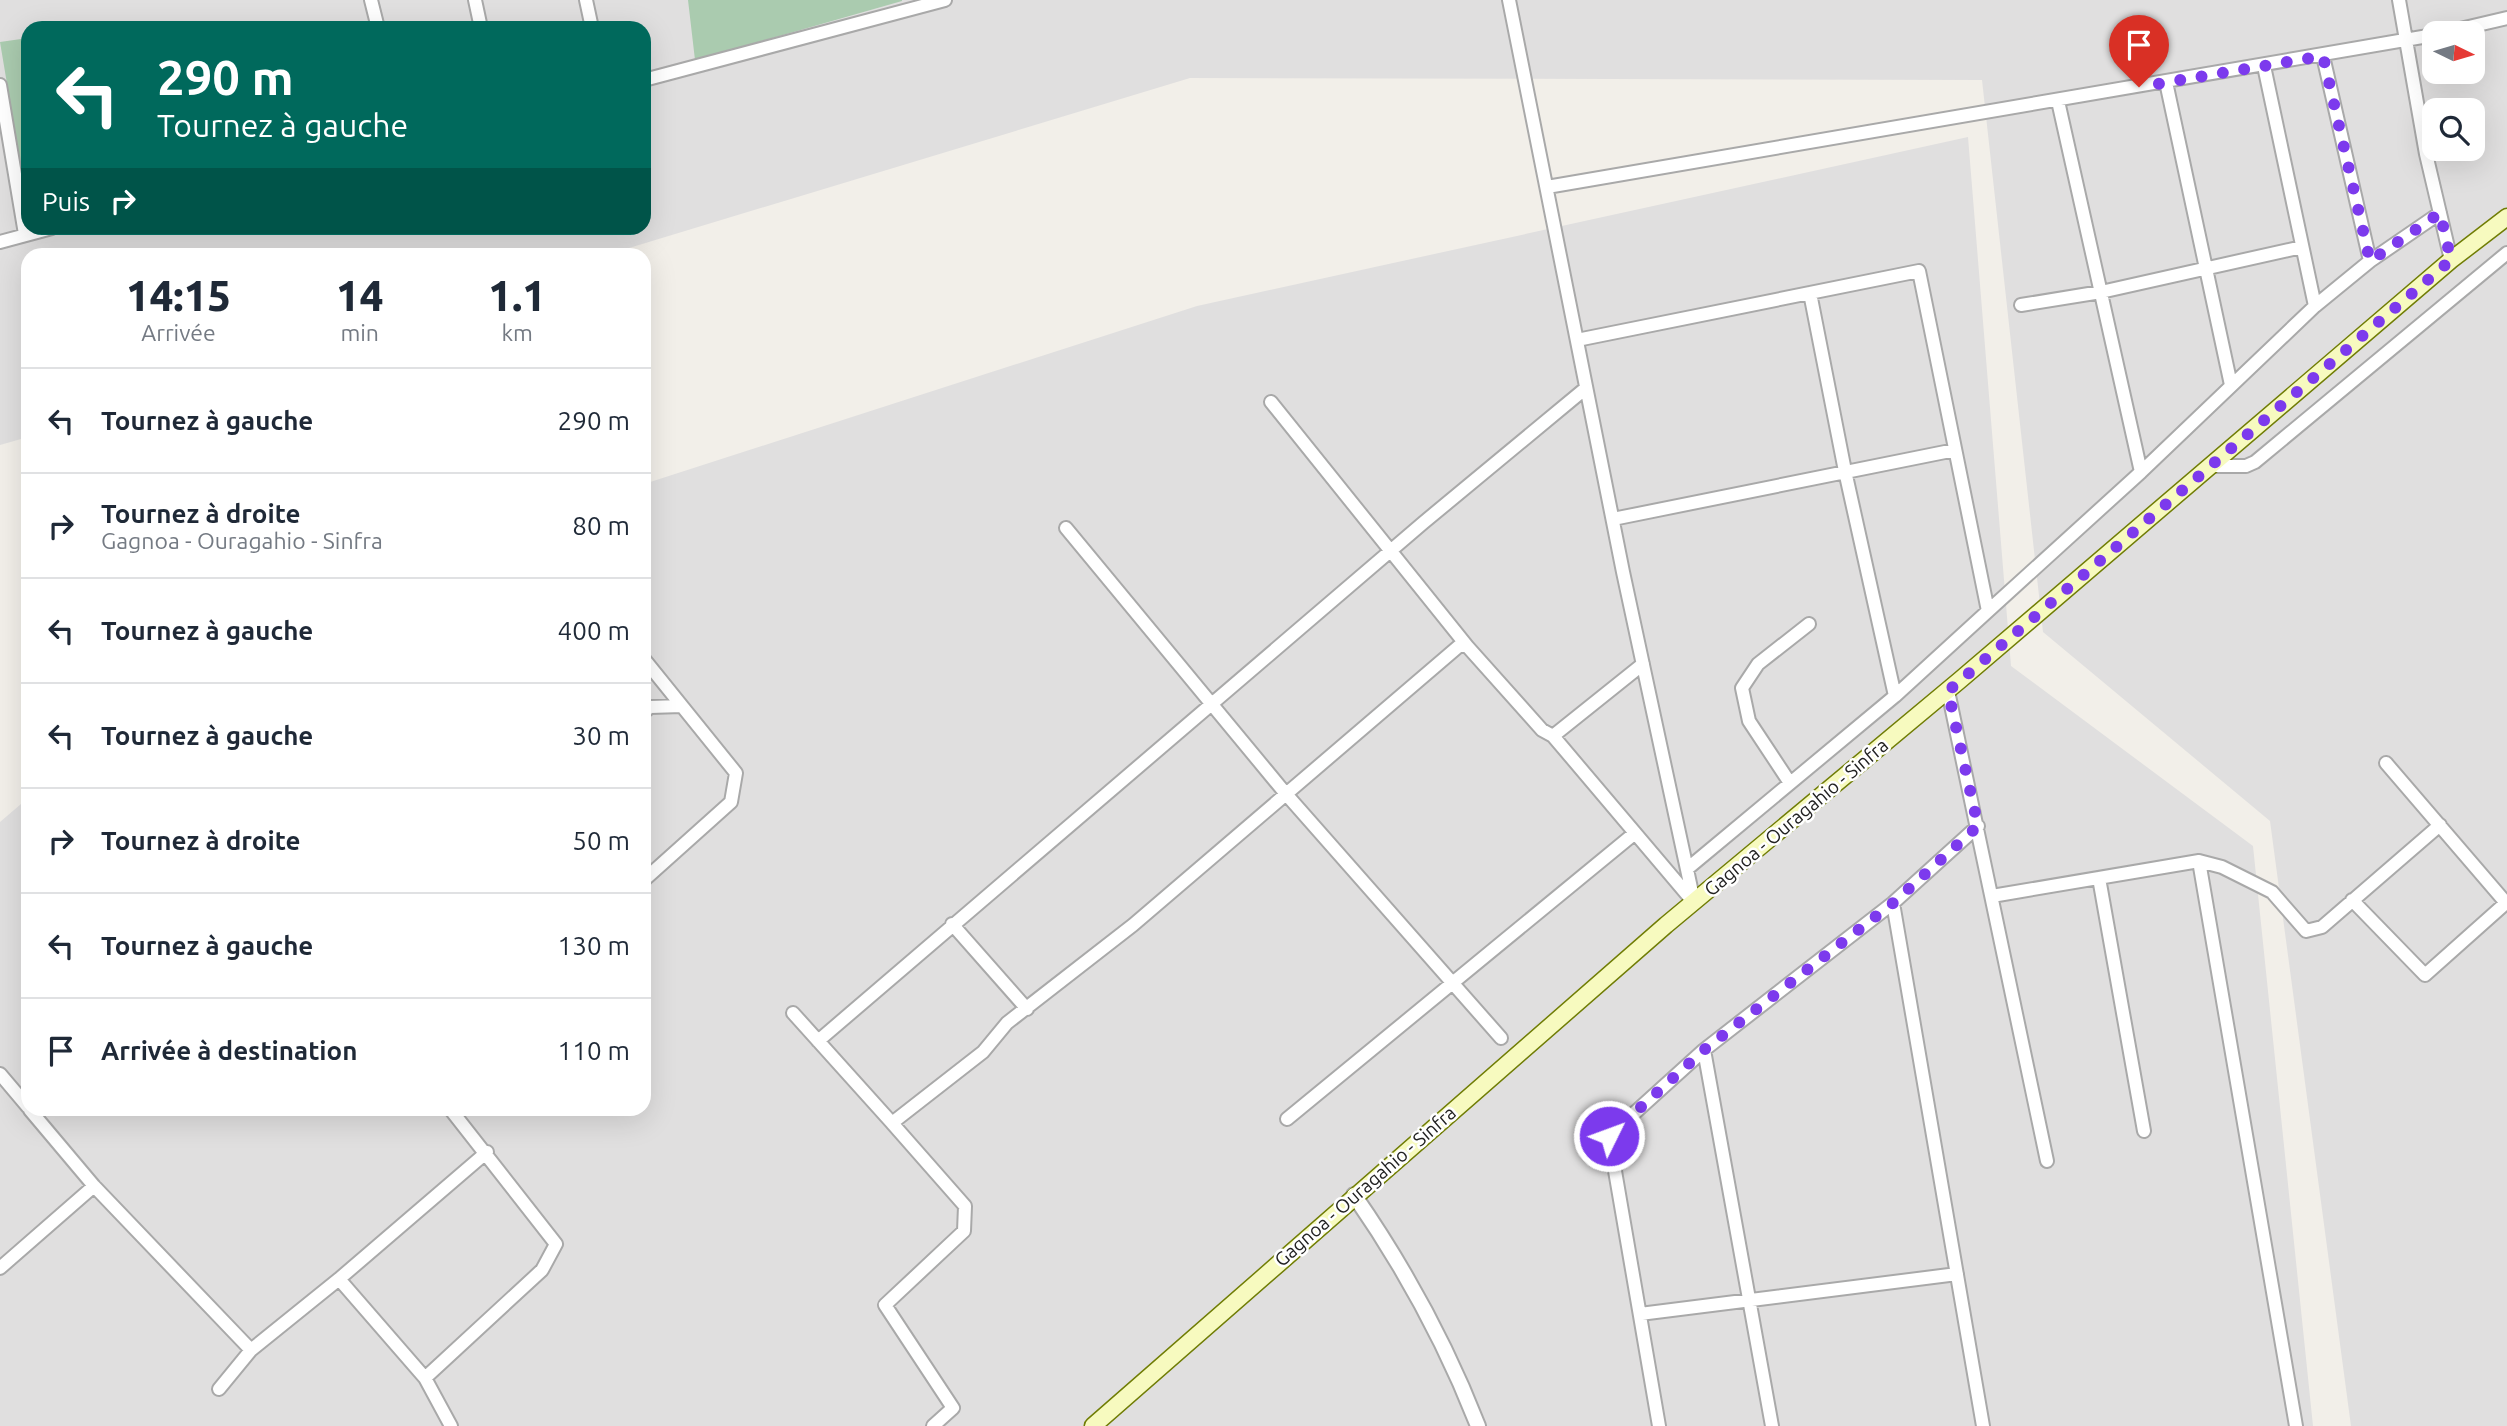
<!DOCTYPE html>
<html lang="fr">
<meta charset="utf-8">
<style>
:root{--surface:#fff;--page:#f2f2f3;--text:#1f2937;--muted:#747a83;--line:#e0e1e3}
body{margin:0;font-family:Ubuntu,sans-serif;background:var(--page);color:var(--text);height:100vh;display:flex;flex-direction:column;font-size:26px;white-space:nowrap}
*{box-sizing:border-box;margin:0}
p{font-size:23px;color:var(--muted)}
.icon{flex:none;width:38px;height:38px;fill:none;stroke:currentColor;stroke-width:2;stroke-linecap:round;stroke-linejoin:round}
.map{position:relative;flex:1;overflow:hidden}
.details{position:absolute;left:21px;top:248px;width:630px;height:868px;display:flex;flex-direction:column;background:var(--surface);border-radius:21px;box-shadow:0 7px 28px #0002}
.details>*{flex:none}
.hud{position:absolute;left:21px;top:21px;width:630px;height:214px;border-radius:21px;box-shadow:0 7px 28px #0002;background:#00695c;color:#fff;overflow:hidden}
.needle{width:46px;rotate:95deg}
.tools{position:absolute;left:2422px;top:21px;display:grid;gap:14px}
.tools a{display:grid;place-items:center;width:63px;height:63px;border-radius:14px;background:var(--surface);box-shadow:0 7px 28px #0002;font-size:35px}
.pin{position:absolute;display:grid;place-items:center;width:60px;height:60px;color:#fff;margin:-72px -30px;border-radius:50% 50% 50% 0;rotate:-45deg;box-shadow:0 0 7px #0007}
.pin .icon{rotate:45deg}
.me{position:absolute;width:77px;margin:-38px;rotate:48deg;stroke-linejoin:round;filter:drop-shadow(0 0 5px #0008)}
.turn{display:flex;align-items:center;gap:24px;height:147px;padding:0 21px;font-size:32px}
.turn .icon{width:91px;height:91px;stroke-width:2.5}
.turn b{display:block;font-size:49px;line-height:60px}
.then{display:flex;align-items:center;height:66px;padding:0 21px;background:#0003;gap:14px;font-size:26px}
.eta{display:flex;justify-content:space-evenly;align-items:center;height:119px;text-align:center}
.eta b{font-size:42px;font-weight:800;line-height:49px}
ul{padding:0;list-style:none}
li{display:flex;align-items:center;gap:21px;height:105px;padding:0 21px;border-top:2px solid var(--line)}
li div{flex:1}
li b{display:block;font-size:26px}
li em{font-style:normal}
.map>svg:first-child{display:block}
</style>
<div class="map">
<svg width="2507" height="1426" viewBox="0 0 2507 1426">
<rect width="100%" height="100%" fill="#f2efe9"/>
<path fill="#e0dfdf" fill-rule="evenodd" d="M0,0h2507v1426h-156l-81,-605 -227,-189 -61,-552 -792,-2 -584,177 -578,1v181l-28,8zM28,28h616v200h-616zM2434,33h39v39h-39zM2434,110h39v39h-39z
M1968,137l43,529 242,180 60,580h-2313v-604l28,-24v312h616v-626l553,-178z"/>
<path fill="#aacbaf" d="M688,0h214v1l-207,59z
M28,38v171l-28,-167z"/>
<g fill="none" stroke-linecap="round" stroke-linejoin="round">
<defs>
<path id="minor" d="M371,0l7,28
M475,0l6,28
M586,0l6,28
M1509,0l114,572 71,330
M2399,0l27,154 25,106
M2443,33l64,-15
M2323,56l47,205
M2264,66l51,240
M644,80l301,-80
M2166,82l65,303
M0,85l25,149
M2058,101l83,371
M1547,187l887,-152
M0,242l52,-14
M1810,293l35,178 50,225
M2021,305l80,-13 201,-45
M1577,340l342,-69 69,340 153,-139 174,-166 55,-45 70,-48
M1271,402l196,244
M2210,466h36l9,-4 252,-209
M1613,519l342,-69
M1066,528l220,266 215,244
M644,659l92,114 -5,29 -87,78
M1948,691l99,470
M644,712l6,-5 32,-1
M1553,736l138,163
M2386,763l121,141
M1790,783l-41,-62 -7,-33 16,-24 51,-40
M2199,861l23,6 50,25 34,39 16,-4 118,-102
M1687,869l208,-173 93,-85
M2099,878l45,253
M1992,896l207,-35 97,565
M2352,900l73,75 82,-73
M1893,903l90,523
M952,924l75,85
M793,1013l99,110
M818,1041l605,-518 163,-135
M1704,1050l68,376
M0,1074l28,33
M30,1110l64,76
M1287,1119l348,-286
M0,1268l94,-82 157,164 88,-71 148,-127
M339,1279l86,99 26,48
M1640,1314l317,-40
M425,1378l117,-108 14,-26 -105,-134
M219,1389l32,-39
M933,1426l20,-18 -68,-103 79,-74 1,-25 -73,-83 91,-71 24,-29 126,-98 326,-279h8l75,84 11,6 90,-72
M1659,1426l-50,-290 95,-86 189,-147 85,-77"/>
<path id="tertiary" d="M1354,1195c50,72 92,149 124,231"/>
<path id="secondary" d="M1093,1426l573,-501 294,-245 491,-420 56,-43"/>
</defs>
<use href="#minor" stroke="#a9a9a9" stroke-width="16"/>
<use href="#tertiary" stroke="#a9a9a9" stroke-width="18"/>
<use href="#secondary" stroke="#707d05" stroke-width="19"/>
<use href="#minor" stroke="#fff" stroke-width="12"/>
<use href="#tertiary" stroke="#fff" stroke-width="14"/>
<use href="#secondary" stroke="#f7fabf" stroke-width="16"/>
</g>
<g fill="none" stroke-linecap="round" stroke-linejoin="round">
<path stroke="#7c3aed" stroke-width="12" stroke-dasharray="0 21.6" d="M1609,1136l95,-86 189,-147 85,-77 -30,-135 503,-431 -11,-47 -70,48 -47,-205 -184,31"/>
</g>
<g text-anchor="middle" stroke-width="5" stroke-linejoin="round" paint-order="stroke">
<g font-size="19" fill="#222" stroke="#fff">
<text transform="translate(1796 817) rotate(-40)" y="7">Gagnoa - Ouragahio - Sinfra</text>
<text transform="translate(1365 1186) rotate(-41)" y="7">Gagnoa - Ouragahio - Sinfra</text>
</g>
</g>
</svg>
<div class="tools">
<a><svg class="needle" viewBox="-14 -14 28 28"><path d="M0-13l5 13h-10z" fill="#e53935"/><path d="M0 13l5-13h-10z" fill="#747a83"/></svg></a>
<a><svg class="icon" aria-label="search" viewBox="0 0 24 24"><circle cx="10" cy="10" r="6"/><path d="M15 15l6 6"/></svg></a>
</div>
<div class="pin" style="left:2139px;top:87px;background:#d93025"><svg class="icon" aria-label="arrive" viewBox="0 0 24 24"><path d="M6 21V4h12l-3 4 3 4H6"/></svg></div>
<svg class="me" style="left:1609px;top:1136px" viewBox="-20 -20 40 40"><circle r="17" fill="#7c3aed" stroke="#fff" stroke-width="3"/><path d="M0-11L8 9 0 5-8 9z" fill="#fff"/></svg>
<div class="hud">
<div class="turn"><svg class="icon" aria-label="left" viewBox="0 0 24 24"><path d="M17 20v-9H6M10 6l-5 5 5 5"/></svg><div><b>290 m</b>Tournez à gauche</div></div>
<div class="then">Puis<svg class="icon" aria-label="right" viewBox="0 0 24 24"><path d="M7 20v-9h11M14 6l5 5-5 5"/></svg></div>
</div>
<section class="details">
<div class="eta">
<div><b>14:15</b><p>Arrivée</p></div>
<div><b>14</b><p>min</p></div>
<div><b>1.1</b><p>km</p></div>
</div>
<ul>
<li><svg class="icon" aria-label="left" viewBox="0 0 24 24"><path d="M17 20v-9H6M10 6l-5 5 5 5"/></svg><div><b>Tournez à gauche</b></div><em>290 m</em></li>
<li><svg class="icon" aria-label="right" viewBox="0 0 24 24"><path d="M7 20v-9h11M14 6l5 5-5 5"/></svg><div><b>Tournez à droite</b><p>Gagnoa - Ouragahio - Sinfra</p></div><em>80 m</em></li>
<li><svg class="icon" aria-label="left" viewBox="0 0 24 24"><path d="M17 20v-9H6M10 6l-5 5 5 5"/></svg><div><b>Tournez à gauche</b></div><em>400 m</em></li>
<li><svg class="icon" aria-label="left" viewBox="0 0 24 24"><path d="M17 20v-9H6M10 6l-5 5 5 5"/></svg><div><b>Tournez à gauche</b></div><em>30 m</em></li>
<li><svg class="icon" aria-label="right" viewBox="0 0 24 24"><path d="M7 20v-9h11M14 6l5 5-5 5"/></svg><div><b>Tournez à droite</b></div><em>50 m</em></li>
<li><svg class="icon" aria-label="left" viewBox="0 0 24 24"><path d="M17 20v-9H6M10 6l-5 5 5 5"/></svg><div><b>Tournez à gauche</b></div><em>130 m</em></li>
<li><svg class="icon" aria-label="arrive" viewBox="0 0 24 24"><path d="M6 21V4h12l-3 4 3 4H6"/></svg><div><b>Arrivée à destination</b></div><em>110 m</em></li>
</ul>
</section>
</div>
